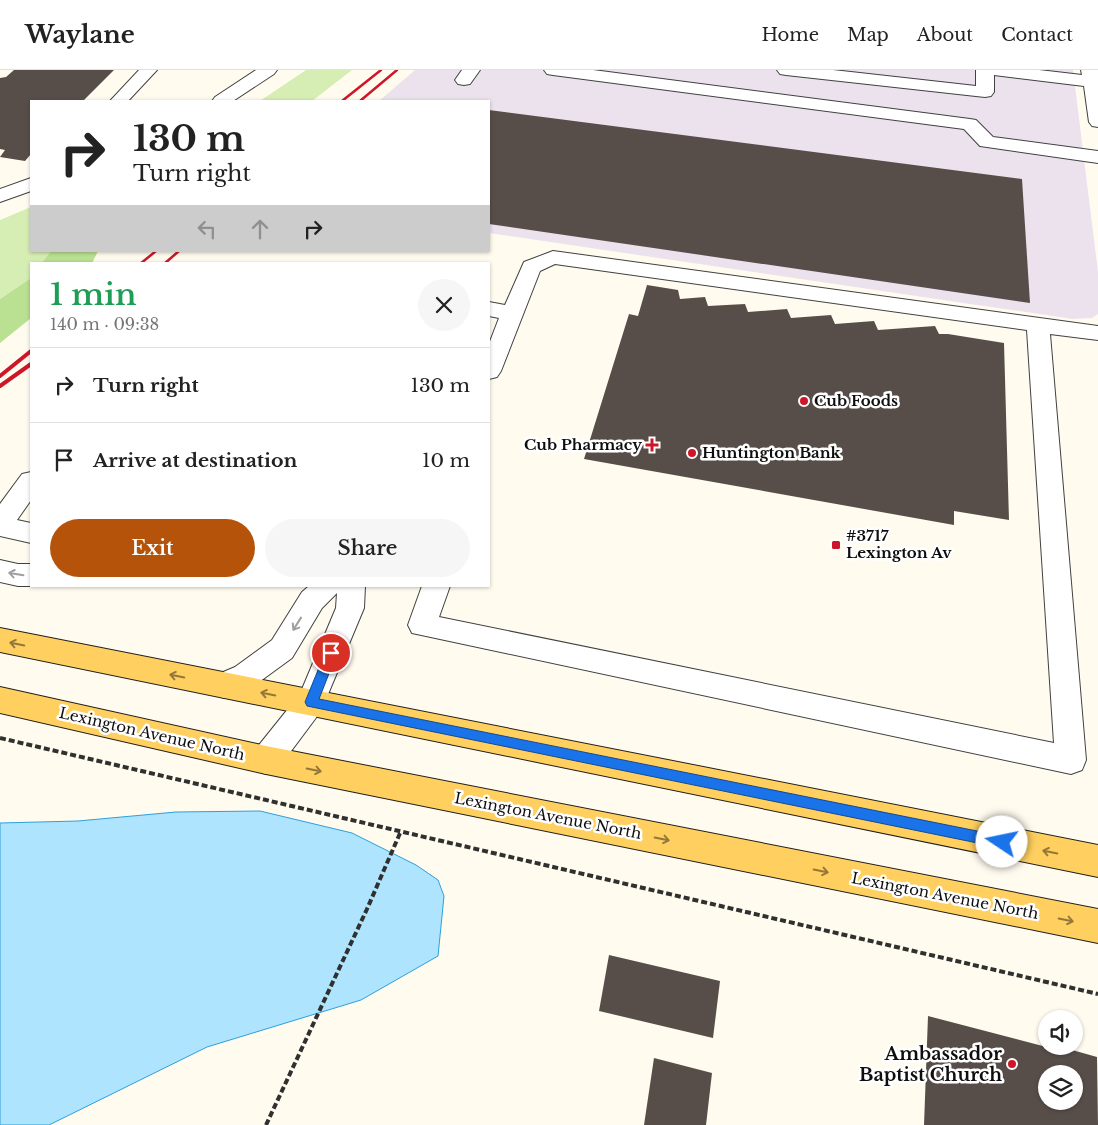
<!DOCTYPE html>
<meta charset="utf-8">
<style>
:root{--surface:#fff;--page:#f6f6f6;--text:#222;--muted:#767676;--line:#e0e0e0;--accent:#b45309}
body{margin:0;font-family:"Libre Baskerville",serif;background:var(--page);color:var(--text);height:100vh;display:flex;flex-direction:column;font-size:19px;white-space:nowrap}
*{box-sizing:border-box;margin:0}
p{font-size:16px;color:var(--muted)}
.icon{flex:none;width:28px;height:28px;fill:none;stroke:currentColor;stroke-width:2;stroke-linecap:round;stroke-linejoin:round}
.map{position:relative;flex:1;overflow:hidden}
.sheet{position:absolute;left:30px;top:192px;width:460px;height:325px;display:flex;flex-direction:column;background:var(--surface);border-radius:0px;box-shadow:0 1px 4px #0004}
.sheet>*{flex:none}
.guide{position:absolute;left:30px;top:30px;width:460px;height:152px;border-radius:0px;box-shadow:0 1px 4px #0004;background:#fff;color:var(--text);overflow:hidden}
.buttons{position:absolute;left:1038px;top:940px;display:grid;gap:10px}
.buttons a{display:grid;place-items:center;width:45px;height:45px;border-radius:50%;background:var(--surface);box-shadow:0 1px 4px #0004;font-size:25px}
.pin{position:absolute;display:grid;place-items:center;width:42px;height:42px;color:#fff;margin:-21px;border:2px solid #fff;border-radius:50%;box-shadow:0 1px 5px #0007}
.me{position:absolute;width:55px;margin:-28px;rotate:281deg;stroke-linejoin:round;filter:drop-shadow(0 0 4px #0008)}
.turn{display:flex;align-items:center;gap:18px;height:105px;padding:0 20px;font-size:22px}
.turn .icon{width:65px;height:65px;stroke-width:2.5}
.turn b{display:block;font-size:35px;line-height:42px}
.lanes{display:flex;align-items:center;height:48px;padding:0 20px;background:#0003;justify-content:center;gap:25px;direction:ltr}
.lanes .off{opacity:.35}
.round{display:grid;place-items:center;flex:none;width:52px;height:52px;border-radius:26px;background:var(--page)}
.head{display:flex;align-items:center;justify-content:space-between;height:85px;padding:0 20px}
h1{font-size:30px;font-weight:600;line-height:38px;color:#1e9e55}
.cta{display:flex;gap:10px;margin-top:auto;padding:10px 20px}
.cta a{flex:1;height:58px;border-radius:30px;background:var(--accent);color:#fff;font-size:20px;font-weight:600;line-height:58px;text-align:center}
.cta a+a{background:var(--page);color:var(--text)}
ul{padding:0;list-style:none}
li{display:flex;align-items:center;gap:15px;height:75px;padding:0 20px;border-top:1px solid var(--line)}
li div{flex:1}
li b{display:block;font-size:19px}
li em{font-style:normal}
header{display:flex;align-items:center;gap:30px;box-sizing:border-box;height:70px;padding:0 25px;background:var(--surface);border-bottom:1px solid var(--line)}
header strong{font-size:24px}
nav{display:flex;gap:28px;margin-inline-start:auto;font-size:18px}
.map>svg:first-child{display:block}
</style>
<header>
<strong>Waylane</strong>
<nav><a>Home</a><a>Map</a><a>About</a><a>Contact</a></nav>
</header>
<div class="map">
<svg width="1098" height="1055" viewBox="0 0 1098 1055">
<rect width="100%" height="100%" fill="#fffbef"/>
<path fill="#ece2ee" d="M415,0h658l25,202v42l-6,4 -19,1 -584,-86v-132h-110z"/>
<path fill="#d6eeb4" d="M306,0h46l-40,31h-52z
M31,137v44h20l-10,13h-10v14l-31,21v-79z"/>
<path fill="#bae191" d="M51,181h47l-5,10 1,3h-53z
M31,208v40l-31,25v-44z"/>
<path fill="#aee4fd" stroke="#2ca0dc" d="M260,741l92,22 64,32 22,15 6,16 -6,60 -77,44 -154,47 -158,78h-49v-302l78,-2 98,-9z"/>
<path fill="#584e49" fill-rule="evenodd" d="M14,0h100l-31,31h-52v53l-6,7 -25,-4 5,-7 -5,-1v-71l6,-1z
M489,40l533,69 8,124 -541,-79z
M647,215l31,5 2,9 25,-2 3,9 37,-2 3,8 39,-3 4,9 40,-3 4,9 39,-3 4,9 57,-4 4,8h9l56,9 5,177 -55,-9v14l-370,-66 45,-145 9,2z
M609,885l111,26 -7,57 -114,-27z
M928,946l130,34v-4l39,11 1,68h-174zM1046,1004h28v27h-28z
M654,988l58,15 -6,52h-62z"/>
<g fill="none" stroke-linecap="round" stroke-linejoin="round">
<defs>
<path id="minor" d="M139,0h18l-29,31h-18z
M256,0h21l-3,4 -41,27h-21l3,-4z
M462,0h18l-10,14 -6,1 -6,-1 -3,-4z
M544,0h49l377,49 6,1 17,17 105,14v12l-118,-17 -16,-17 -411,-54 -6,-1z
M777,0h56l143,16v-16h63l43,5 -1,-5h17v57l-6,-1 -3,-4 -5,-36 -90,-11v17l-3,4 -6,1 -199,-22 -6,-1z
M31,108v13l-31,11v-13z
M553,181l545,75v14l-48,-6 36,426 -4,10 -11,4 -659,-141 -4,-8 14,-39h28l-11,31 615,126 -27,-413 -472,-66 -15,7 -39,100 -4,6 -8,2v-35l10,-26 -10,-2v-14l16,3 19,-43z
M31,402v28l-14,20 14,3v20l-31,-7v-32l22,-30z
M0,490l18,4h13v22h-13l-18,-4z
M309,516h56l-1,22 -43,103 -44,59 -11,4 -11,-4 -4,-10 4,-10 45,-56 36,-86 1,-15 -15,15 -30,50 -37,27 -31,13 -10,-4 -5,-9 5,-9 21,-9 37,-27 30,-48z"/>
<path id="major" d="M0,558l1098,217v32l-1098,-225z
M0,617l266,59 832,163v34l-832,-169 -266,-61z"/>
</defs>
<use href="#minor" stroke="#414141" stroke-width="2"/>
<use href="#major" stroke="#1f1f1f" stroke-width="2"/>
<path stroke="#303030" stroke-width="4" stroke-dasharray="6 3" stroke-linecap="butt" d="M0,668l1098,256
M266,1055l101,-216 34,-78"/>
<use href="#minor" fill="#fff" fill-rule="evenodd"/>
<use href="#major" fill="#ffcf5f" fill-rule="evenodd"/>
<path stroke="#ce1629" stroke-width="2.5" d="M342,31l39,-31
M360,31l37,-31
M140,194l16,-13
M164,194l15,-13"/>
<path stroke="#ce1629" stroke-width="4" d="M0,306l31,-25
M0,316l31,-22"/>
</g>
<defs><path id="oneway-shaft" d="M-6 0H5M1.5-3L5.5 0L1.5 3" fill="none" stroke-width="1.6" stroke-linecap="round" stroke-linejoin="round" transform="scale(1.25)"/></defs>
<g stroke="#9f9f9f">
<use href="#oneway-shaft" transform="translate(16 504) rotate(-171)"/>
<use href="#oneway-shaft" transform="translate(297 554) rotate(122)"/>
</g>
<g stroke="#93783b">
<use href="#oneway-shaft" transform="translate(17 574) rotate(-169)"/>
<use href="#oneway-shaft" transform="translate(177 606) rotate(-169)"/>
<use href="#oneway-shaft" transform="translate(268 624) rotate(-169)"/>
<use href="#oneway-shaft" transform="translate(314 700) rotate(11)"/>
<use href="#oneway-shaft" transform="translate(662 769) rotate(11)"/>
<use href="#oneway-shaft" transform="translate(1050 782) rotate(-169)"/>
<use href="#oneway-shaft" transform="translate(821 801) rotate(11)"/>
<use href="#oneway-shaft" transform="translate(1066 850) rotate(11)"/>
</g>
<path fill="#1a73e8" stroke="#114b97" d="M331,578l4,1 2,4 -18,46 683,137 5,1 2,5 -2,5 -5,1 -695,-142 -2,-4 20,-49 2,-4z"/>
<g fill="#ce1629" stroke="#fff" stroke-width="2">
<circle cx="804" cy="331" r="5"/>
<path d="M649.5 367.5h5v5h5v5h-5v5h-5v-5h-5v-5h5z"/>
<circle cx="692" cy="383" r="5"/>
<rect x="831" y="470" width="10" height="10" rx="2.5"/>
<circle cx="1012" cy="994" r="5"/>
</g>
<g text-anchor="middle" stroke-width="5" stroke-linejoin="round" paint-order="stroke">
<g font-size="15" font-weight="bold" fill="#0e0e0e" stroke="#fff" text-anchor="start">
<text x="814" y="336">Cub Foods</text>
<text x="642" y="380" text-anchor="end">Cub Pharmacy</text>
<text x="702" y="388">Huntington Bank</text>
<text x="846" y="471">#3717<tspan x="846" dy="17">Lexington Av</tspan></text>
</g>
<g font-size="15" fill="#0e0e0e" stroke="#fff">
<text transform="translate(152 664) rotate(13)" y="5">Lexington Avenue North</text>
<text transform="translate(548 746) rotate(11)" y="5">Lexington Avenue North</text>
<text transform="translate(945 826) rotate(11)" y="5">Lexington Avenue North</text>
</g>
<g font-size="18" font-weight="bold" fill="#0e0e0e" stroke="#fff" text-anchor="end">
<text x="1002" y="990">Ambassador<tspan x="1002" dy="21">Baptist Church</tspan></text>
</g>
</g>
</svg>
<div class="buttons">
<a><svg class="icon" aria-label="sound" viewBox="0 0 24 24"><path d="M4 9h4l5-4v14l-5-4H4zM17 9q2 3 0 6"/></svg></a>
<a><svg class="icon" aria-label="layers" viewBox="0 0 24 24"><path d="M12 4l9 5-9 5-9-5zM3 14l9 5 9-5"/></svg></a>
</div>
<div class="pin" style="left:331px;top:583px;background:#d93025"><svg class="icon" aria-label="arrive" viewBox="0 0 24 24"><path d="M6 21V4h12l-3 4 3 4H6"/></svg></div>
<svg class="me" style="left:1002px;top:772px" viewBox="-20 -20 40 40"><circle r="19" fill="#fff"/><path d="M0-13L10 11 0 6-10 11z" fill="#1a73e8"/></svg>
<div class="guide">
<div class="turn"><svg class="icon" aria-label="right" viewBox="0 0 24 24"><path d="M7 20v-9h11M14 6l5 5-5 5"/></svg><div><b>130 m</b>Turn right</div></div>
<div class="lanes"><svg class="icon off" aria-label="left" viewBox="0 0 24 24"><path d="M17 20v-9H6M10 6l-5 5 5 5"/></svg><svg class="icon off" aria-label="ahead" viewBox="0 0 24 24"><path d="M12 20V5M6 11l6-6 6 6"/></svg><svg class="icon" aria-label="right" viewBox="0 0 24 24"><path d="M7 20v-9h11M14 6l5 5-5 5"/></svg></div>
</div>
<section class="sheet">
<div class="head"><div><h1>1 min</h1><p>140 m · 09:38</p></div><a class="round"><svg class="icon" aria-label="close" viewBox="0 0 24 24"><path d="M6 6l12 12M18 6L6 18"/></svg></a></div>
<ul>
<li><svg class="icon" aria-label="right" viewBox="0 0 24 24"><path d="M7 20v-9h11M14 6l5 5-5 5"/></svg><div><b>Turn right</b></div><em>130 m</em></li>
<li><svg class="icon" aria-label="arrive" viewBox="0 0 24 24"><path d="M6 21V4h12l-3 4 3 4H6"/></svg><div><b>Arrive at destination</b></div><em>10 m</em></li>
</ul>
<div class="cta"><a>Exit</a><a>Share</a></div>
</section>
</div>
